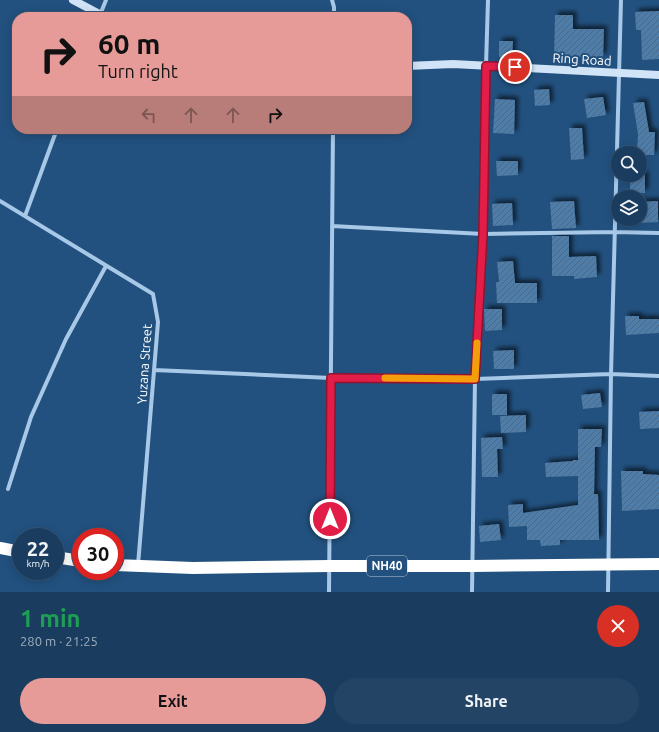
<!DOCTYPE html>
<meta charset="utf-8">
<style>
:root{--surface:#1a3d5f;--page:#234465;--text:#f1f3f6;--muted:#9faebd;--line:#385674;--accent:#e69b98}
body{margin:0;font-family:Ubuntu,sans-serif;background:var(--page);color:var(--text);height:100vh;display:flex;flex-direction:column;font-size:15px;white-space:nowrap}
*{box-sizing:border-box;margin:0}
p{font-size:13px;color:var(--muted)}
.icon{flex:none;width:22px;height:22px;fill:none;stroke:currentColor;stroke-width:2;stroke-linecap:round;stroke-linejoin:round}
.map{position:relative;height:592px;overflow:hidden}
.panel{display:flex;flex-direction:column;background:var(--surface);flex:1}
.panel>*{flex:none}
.banner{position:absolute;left:12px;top:12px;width:400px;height:122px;border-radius:16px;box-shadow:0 2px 10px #0003,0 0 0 1px var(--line);background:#e69b98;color:#111;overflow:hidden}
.buttons{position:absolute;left:611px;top:146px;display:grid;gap:8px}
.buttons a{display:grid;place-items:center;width:36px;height:36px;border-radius:50%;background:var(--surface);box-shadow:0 2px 10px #0003,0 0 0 1px var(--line);font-size:20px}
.speed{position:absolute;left:12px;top:528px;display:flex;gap:8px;font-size:20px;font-weight:700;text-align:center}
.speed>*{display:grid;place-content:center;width:52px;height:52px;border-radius:50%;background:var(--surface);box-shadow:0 2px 10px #0003,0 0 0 1px var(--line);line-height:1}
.speed small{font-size:10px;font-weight:400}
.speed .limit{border:6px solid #d22;background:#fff;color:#111}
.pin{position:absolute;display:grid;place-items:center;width:34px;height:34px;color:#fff;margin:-17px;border:2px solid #fff;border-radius:50%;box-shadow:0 1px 4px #0007}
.me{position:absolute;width:44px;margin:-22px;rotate:0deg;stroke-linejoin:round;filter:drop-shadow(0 0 3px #0008)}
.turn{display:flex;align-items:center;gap:14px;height:84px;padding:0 20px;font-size:18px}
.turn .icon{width:52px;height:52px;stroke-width:2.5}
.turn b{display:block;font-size:28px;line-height:34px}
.lanes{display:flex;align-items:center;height:38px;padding:0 20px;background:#0003;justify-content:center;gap:20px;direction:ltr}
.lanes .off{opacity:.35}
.round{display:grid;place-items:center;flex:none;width:42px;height:42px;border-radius:21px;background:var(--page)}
.headline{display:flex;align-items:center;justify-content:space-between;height:68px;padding:0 20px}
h1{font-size:24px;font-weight:600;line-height:30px;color:#1e9e55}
.action{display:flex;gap:8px;margin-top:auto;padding:8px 20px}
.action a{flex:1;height:46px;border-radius:24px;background:var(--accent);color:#111;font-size:16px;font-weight:600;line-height:46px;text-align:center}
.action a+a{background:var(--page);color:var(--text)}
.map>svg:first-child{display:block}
</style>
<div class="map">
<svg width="659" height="592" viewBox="0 0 659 592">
<defs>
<pattern id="building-hatch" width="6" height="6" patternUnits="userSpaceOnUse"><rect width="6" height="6" fill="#4f7daa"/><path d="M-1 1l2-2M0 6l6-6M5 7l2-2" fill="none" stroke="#4e6780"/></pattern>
<filter id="shadow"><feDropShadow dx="3.5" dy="-3.5" stdDeviation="2" flood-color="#0009"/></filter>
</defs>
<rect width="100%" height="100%" fill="#22517f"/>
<path fill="url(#building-hatch)" filter="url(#shadow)" d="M659,11v48l-17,1 -1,-30h-5l-1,-18z
M555,15h18v14h31l-1,28h-31v3l-18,-1z
M499,41h14l-1,17 -13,-1z
M549,89l1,16 -15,1 -1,-16z
M603,97l3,18 -19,3 -3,-19z
M495,99l20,1 -1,34 -21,-1z
M644,102l5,30h6l-1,23h-14v-2h-3l1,-19 -5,-31z
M569,128h13l2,31 -13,1z
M496,161h22v14l-21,1z
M630,175h15v18h-15z
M574,201l2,27 -24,1 -2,-27z
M658,201v21l-18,1v-21z
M512,203l1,22 -20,1 -1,-22z
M552,236h17v21l27,-1 1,21 -23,2v-3h-22z
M513,261l2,22h22v20h-40l-1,-21h3l-2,-20z
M484,309h18v21l-17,1z
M625,316h14v3h20v14l-33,2z
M514,350v19h-20l-1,-18z
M600,393l2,14 -19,2 -2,-14z
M492,394h15v21h-15z
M659,411v17l-19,1 -1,-17z
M526,415v17l-25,1 -1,-17z
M578,429h24l-1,18h-6l-1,47h4l1,46h-39v5l-19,1 -1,-6h-13v-14l-18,1 -1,-22 15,-1v9l55,-8v-29l-32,1 -1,-14 28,-2v-1h5z
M502,437l1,12h-6l1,28h-16l-1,-39z
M621,471h22v3l16,1v34l-37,2z
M499,524l2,16 -21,2 -1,-16z"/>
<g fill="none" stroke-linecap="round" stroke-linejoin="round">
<path stroke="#a7c8e7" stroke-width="4" d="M332,0l2,7v10
M100,15l6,-15
M0,201l153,93 5,28 -20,243
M25,216l32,-87
M332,226l151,8 131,-2 45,1
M154,370l177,8 144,1 136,-5 48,2
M8,489l23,-72 35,-78 40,-73
M329,592l4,-463
M472,592l3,-213 8,-145 3,-168 2,-66
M608,592l3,-218 10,-374"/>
<path stroke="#d1e3f6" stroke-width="8" d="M73,0l32,17
M407,66l46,-2 206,11"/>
<path stroke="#fff" stroke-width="12" d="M0,548l21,4
M55,557l26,4
M115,565l78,3 137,-2h142l187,-2"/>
</g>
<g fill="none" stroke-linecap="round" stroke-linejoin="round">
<defs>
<path id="route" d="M330,519l1,-141 144,1 8,-145 3,-168 29,1"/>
</defs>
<use href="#route" stroke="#92132f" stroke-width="10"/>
<use href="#route" stroke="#e11d48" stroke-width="7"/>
<path stroke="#f59e0b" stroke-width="7" d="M385,378l90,1 2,-36"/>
</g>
<g text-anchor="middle" stroke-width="4" stroke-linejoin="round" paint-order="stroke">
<rect fill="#22517f" stroke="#bdcbd9" stroke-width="1" x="367" y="556" width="40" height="20" rx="3"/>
<g font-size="12" font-weight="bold" fill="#fff">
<text x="387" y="570">NH40</text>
</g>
<g font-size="13" fill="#fff" stroke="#22517f">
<text transform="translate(582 59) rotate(3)" y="5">Ring Road</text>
<text transform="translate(144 364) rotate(-86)" y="5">Yuzana Street</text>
</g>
</g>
</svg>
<div class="buttons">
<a><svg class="icon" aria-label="search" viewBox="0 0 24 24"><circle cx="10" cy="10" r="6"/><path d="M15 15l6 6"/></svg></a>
<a><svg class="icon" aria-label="layers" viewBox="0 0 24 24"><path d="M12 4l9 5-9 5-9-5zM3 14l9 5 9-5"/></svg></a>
</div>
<div class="speed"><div>22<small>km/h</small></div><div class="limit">30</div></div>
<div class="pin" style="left:515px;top:67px;background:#d93025"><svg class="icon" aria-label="arrive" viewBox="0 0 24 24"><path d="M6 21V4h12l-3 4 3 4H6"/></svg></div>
<svg class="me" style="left:330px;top:519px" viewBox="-20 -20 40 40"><circle r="17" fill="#e11d48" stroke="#fff" stroke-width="3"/><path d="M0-11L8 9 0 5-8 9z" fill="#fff"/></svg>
<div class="banner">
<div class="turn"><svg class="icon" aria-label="right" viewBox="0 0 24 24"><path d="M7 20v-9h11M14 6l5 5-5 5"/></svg><div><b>60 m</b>Turn right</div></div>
<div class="lanes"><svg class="icon off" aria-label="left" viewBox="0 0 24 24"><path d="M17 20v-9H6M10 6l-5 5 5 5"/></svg><svg class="icon off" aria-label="ahead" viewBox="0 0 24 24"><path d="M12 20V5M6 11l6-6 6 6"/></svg><svg class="icon off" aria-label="ahead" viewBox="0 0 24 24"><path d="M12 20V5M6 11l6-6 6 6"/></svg><svg class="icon" aria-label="right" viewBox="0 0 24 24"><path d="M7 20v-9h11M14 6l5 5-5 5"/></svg></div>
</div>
</div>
<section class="panel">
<div class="headline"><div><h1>1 min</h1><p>280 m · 21:25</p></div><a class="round" style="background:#d93025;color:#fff"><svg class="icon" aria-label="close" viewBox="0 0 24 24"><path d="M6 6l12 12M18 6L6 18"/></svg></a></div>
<div class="action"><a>Exit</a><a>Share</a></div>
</section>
